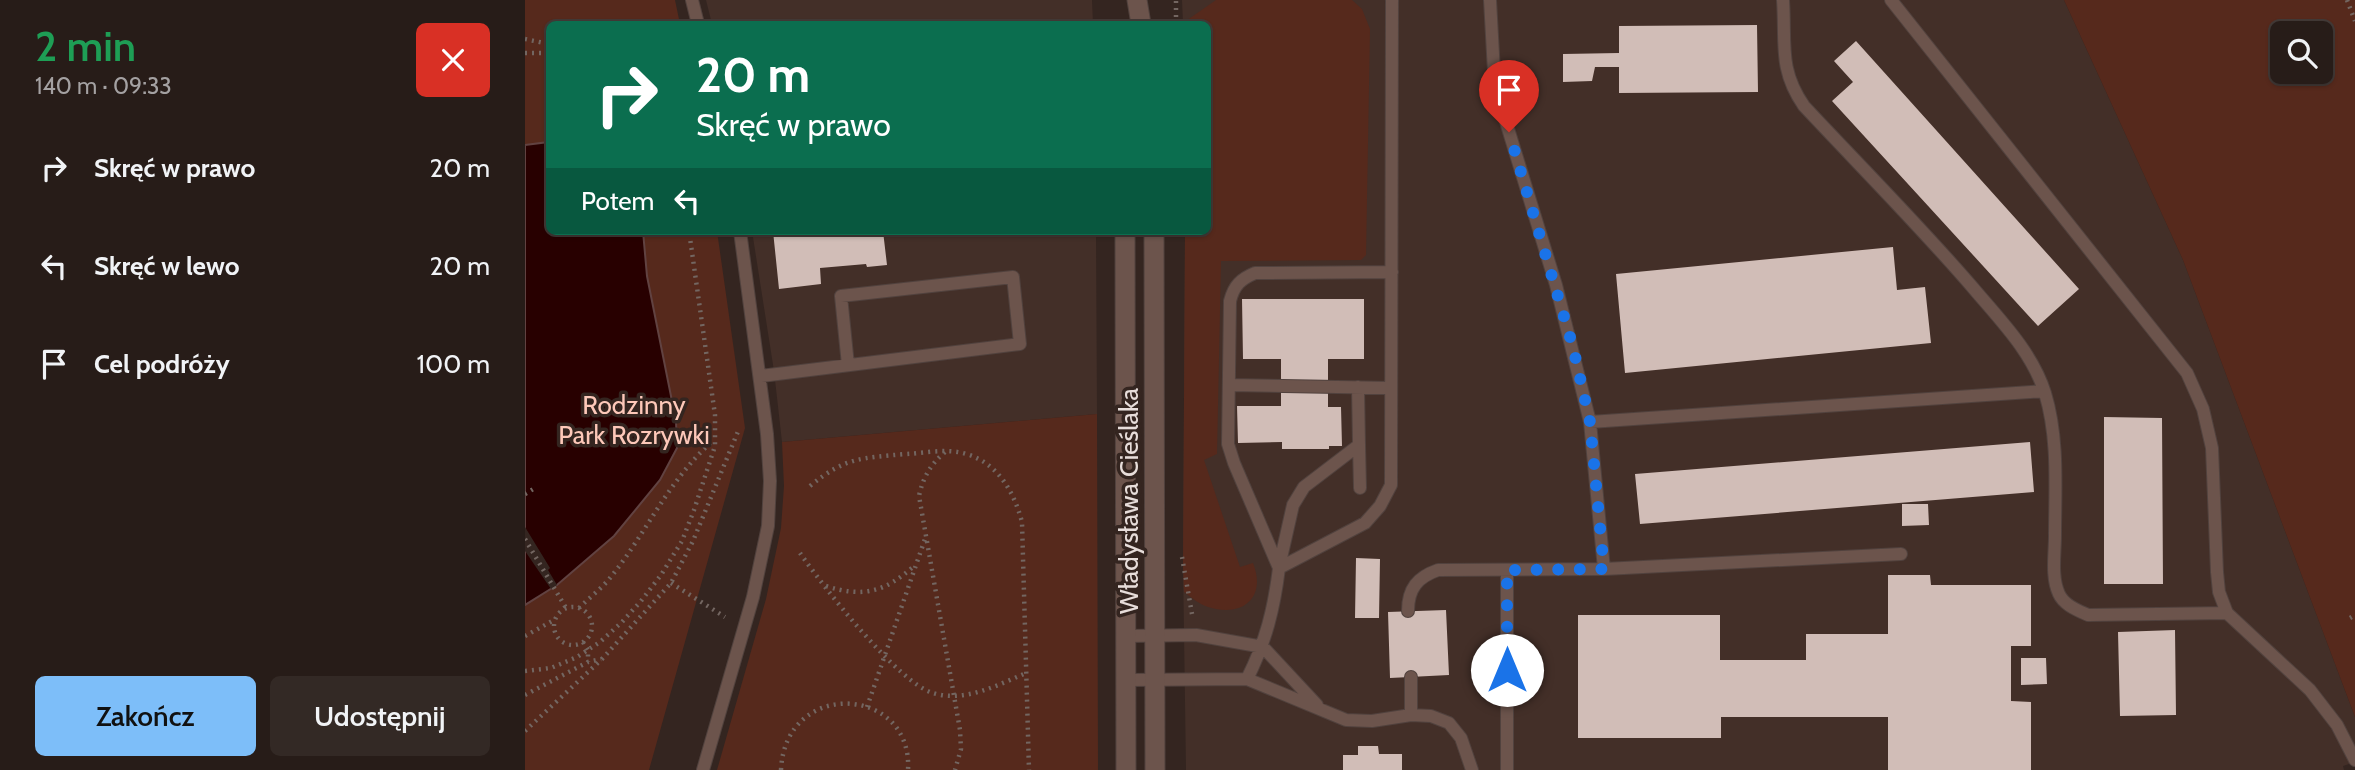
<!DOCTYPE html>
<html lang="pl">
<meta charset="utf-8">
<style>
:root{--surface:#271c18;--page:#332925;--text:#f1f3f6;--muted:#a4a1a2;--line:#433a37;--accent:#7dbef9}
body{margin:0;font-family:Cabin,sans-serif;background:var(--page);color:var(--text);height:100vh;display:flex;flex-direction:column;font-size:26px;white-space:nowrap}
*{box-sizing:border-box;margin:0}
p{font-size:23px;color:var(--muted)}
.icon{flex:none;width:38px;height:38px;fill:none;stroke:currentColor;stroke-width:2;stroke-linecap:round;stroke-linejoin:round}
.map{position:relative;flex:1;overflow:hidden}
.sheet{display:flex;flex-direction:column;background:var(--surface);width:525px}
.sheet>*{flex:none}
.hud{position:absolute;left:21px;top:21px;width:665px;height:214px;border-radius:10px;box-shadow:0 2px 5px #0004,0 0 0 2px var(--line);background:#0b6e4f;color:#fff;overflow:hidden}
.tools{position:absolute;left:1745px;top:21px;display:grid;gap:14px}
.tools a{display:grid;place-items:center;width:63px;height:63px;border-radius:10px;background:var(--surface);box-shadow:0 2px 5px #0004,0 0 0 2px var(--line);font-size:35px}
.pin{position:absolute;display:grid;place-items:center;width:60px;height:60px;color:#fff;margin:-72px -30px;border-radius:50% 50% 50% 0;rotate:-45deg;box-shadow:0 0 7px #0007}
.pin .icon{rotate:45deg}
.me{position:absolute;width:77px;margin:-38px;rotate:0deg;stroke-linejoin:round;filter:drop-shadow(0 0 5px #0008)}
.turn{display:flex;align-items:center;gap:24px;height:147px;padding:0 35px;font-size:32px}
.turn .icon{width:91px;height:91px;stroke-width:2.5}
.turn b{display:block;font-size:49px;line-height:60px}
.then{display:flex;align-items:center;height:66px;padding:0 35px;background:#0003;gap:14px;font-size:26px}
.round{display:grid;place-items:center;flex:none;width:74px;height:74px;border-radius:10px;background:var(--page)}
.headline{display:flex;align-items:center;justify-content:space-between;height:119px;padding:0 35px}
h1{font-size:42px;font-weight:600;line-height:52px;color:#1e9e55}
.button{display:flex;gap:14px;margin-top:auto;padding:14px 35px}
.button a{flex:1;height:80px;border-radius:10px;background:var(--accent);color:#111;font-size:28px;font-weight:600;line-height:80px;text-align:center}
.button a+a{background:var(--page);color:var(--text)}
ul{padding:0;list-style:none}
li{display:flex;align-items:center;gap:21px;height:98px;padding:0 35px}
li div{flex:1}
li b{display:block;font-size:26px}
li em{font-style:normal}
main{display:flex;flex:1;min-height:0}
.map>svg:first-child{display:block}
</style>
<main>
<section class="sheet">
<div class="headline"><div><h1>2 min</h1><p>140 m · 09:33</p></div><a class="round" style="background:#d93025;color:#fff"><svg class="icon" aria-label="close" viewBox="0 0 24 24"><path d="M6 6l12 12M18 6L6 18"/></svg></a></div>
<ul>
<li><svg class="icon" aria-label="right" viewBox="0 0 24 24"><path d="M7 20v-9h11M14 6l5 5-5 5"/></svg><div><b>Skręć w prawo</b></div><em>20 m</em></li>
<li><svg class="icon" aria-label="left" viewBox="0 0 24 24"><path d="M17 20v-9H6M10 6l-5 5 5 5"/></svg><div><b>Skręć w lewo</b></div><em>20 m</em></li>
<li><svg class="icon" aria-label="arrive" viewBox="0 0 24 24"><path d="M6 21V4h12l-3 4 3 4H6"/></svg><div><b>Cel podróży</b></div><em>100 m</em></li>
</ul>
<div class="button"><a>Zakończ</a><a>Udostępnij</a></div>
</section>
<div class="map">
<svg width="1830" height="770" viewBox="0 0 1830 770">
<rect width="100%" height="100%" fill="#342520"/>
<path fill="#432f28" d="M181,0h386l1,24h-381z
M657,0h882l119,260 172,457v45l-12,4 1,4h-1158l-3,-205 2,-334h22v-207h-24z
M227,231h344l1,183 -315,28 -8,-71z"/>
<path fill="#56291c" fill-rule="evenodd" d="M0,0h150l5,24h-131v207h168l28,197 -96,342h-124z
M691,0h136l10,9 8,20 -4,226 -5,5 -140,1 -4,193 -13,6 36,107 13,-4c14,35 -11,55 -45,44 -9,-3 -16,-9 -24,-15l-1,-27 2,-334h22v-207l-24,-1z
M1539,0h291v717l-172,-457zM1757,33h39v39h-39z
M572,414l1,356h-381l49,-171 15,-71 3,-42 -2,-44z"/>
<path fill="#280000" stroke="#614241" stroke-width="2" d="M24,142v89h94l4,45 29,145 1,27 -17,32 -46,56 -57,49 -32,20v-460z"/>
<path fill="#342520" d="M0,527l25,41 -2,2 9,15 -6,4 -26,-38z"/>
<path fill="#d1bdb7" d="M1232,25l1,67 -139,1v-26h-24l-3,14 -29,1v-28l56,-1v-27z
M1331,41l223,248 -41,37 -206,-225 21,-19 -19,-21z
M248,231h110l4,34 -20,2 -1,-3 -46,4 1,16 -42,5z
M1368,247l4,43 28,-3 6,56 -306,30 -9,-99z
M717,299h122v60h-36v48h13l1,39h-13v3h-47v-7l-44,1 -1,-37h44v-47h-38z
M1579,417l58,1 1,166h-59z
M1505,442l4,50 -394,32 -5,-50z
M1377,504h26l1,21 -27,1z
M831,558l24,1 -1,59h-24z
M1363,575h42l1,10h100v61h-20v55l20,1v68h-143v-53h-167v21h-143v-123h142v45h86v-26h82z
M921,610l3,65 -59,3 -2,-66z
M1650,630l1,85 -56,1 -2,-84z
M1496,658h25l1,26 -26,1z
M833,746h20l1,8h23v16h-59v-15h15z"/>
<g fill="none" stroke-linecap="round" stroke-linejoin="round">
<defs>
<path id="service" d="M167,0l6,24
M965,0l4,72 8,37 54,176 34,137 14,147
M1258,0c3,42 -5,69 21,106 57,61 116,120 170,183 27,32 58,63 71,104 14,46 10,96 10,143 0,18 -4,41 4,58 5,11 18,16 29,21l139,-2
M1366,0l296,373 16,36 9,39 5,124 2,20 8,21 83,77 27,35 18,35
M236,376l259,-32 -7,-67 -172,19 7,69
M704,385l162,3
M1065,422l454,-31
M834,445l1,43
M754,567l14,-62 11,-18 55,-42 -1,-58
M754,568l-45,-105 -6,-19 2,-143c4,-16 11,-22 25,-28l137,-1
M883,611c0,-23 10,-34 30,-41l166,-1 297,-15
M601,636l70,-1 67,12 54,58
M886,677v38
M722,679c19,-38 27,-70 32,-111l86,-45 15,-17 11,-21 1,-485
M601,680l121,-1 99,41 26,1 39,-6 20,1 18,7 12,15 11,32
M178,770l50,-173 15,-71 2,-45 -3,-47 -27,-203
M982,770v-200"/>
<path id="tertiary" d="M612,0l4,24
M600,231l1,539
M629,231l1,539"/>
</defs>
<use href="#service" stroke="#51423e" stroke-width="14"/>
<use href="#tertiary" stroke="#51423e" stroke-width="21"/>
<path stroke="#736661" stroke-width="4.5" stroke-dasharray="2 5" stroke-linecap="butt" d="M1822,0l8,21
M651,24v-24
M0,39l24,5
M0,53h24
M420,452c-14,12 -22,25 -26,44l41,234 1,19 -6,21
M285,486c35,-29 52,-28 96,-32 19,-1 41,-6 60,0 32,9 48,38 56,68l7,248
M0,494l10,-6
M0,539l41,69
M275,553c22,32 98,130 133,140 31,10 65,-8 93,-20
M657,557l10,57
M146,583l54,34
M301,586c37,12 59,6 88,-20
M29 626a19 19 0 1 1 38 0a19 19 0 1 1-38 0Z
M54,608c10,-10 22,-19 31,-30 36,-44 60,-101 104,-138
M1825,618l5,-3
M0,636l29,-16
M58,642l5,8v12
M0,671l26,-3 26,-11 23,-15 22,-20 19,-21 20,-26 21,-34 12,-31 21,-64v-31l-26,-184
M0,695l63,-33 13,-3
M342,707l59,-171
M0,731l77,-72 69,-76 22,-42 46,-112
M256,770c4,-92 132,-85 127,0"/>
<use href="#service" stroke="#6c544c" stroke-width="12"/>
<use href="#tertiary" stroke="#6c544c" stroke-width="19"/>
</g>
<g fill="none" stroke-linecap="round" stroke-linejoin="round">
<path stroke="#1a73e8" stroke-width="12" stroke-dasharray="0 21.6" d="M982,670v-100l97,-1 -14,-147 -17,-75 -64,-215"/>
</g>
<g text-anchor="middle" stroke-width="7" stroke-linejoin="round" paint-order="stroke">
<g font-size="26" fill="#fdc8b9" stroke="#342520">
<text x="109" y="414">Rodzinny<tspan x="109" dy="30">Park Rozrywki</tspan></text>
</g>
<g font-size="26" fill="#e7ddda" stroke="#342520">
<text transform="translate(604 501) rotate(-90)" y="9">Władysława Cieślaka</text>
</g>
</g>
</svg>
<div class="tools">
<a><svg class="icon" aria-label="search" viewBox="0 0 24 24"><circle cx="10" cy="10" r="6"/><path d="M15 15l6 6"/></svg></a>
</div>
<div class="pin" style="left:984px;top:132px;background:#d93025"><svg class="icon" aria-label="arrive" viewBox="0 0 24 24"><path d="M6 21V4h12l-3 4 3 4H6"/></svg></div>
<svg class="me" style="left:982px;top:670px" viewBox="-20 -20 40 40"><circle r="19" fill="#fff"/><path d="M0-13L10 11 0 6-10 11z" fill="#1a73e8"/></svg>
<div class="hud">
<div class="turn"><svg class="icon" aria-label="right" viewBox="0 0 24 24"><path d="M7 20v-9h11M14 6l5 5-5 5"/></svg><div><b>20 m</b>Skręć w prawo</div></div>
<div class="then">Potem<svg class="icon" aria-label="left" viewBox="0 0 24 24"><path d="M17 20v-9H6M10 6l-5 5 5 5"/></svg></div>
</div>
</div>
</main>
